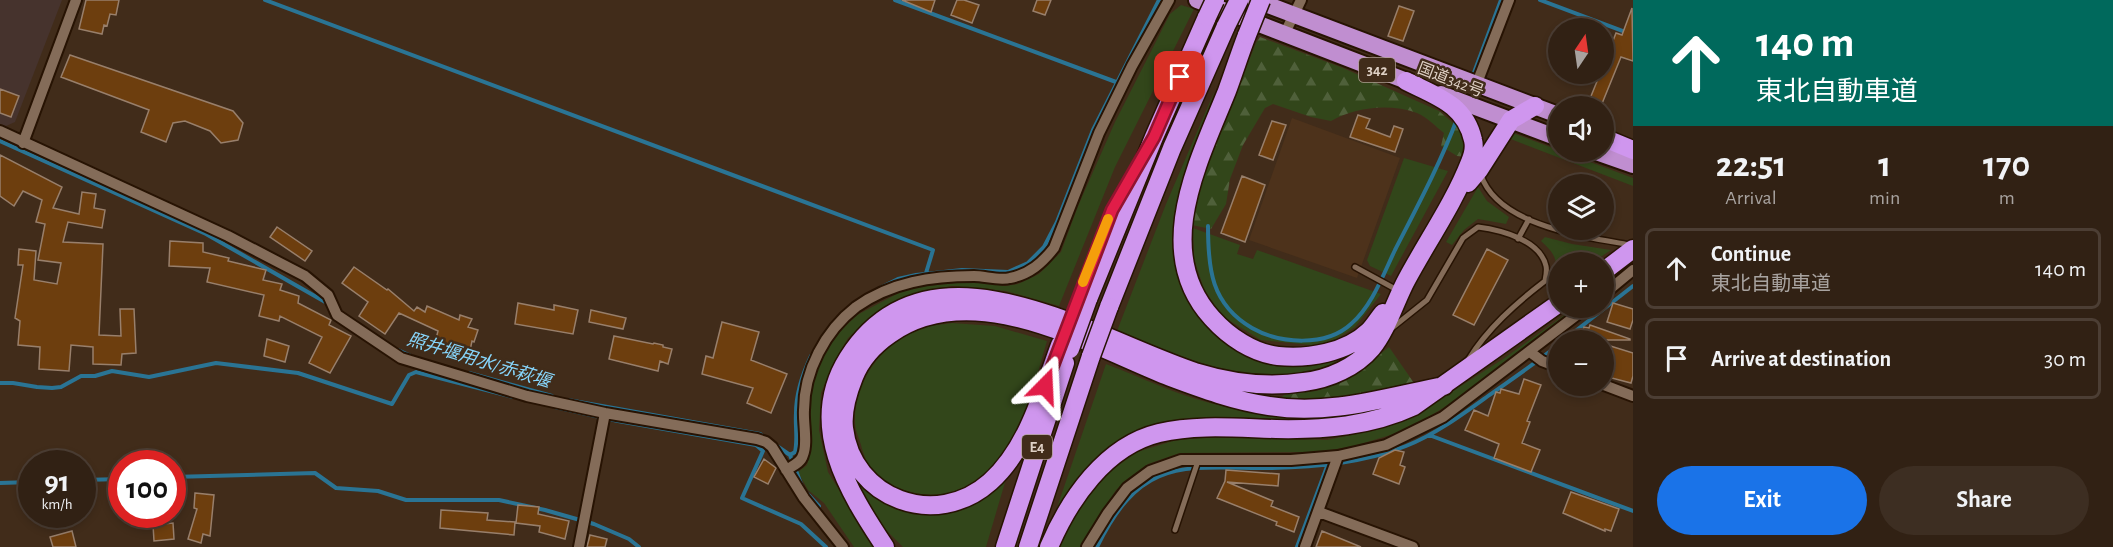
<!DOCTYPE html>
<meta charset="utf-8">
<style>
:root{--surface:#312114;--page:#3d2e22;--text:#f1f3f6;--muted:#a8a3a0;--line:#4c3e34;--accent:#1a73e8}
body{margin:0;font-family:"Alegreya Sans","Noto Sans JP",sans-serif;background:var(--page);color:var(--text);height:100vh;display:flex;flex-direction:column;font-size:22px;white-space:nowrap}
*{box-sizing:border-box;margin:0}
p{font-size:20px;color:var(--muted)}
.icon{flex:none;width:33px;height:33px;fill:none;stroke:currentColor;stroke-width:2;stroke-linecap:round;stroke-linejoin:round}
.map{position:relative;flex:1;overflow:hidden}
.details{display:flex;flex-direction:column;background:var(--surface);width:480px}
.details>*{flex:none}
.hud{background:#00695c;color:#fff;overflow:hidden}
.needle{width:39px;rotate:13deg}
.buttons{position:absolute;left:1548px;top:18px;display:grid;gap:12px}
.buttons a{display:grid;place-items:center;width:66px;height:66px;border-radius:50%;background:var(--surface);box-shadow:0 3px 9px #0003,0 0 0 2px var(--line);font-size:30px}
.speed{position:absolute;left:18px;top:450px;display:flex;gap:12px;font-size:30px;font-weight:700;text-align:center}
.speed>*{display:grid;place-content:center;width:78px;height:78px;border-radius:50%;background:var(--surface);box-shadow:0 3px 9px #0003,0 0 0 2px var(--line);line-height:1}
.speed small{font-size:15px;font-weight:400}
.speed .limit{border:9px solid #d22;background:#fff;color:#111}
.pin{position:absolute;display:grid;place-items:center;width:51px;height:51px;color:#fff;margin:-26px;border-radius:12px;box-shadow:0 3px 9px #0006}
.me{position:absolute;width:66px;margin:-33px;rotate:21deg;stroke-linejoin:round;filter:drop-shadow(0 0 4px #0008)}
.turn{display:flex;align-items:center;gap:21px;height:126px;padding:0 24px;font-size:27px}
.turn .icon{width:78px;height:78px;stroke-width:2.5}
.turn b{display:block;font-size:42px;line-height:51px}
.eta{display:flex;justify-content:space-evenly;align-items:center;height:102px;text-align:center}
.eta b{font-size:36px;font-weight:600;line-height:42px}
.primary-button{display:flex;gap:12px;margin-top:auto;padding:12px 24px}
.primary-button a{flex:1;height:69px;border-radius:36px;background:var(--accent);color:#fff;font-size:24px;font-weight:600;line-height:69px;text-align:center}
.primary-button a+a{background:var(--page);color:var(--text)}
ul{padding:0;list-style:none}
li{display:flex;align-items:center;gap:18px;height:81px;margin:0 12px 9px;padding:0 12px;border:3px solid var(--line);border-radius:9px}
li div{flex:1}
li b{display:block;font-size:22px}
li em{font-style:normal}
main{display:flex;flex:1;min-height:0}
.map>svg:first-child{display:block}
</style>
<main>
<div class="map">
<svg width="1633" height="547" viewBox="0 0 1633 547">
<defs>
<pattern id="forest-firs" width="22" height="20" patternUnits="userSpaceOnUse" patternTransform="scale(1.5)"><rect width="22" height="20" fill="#32461a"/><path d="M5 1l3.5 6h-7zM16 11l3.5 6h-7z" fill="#4f603a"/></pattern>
</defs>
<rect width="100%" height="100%" fill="#412c1a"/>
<path fill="#4d321b" d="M1292,118l108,40 -43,120 -108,-38z"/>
<path fill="#46332d" d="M0,0h62l-47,122 -9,4 -6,-2z"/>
<path fill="#32461a" d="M1181,5l13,4 -79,158 -56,139 -53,-15 -54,-5 -44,9 -33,18 -27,25 -14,24 -13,31 -2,37 9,42 46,75h-20l-30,-44 -16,-13 -10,-18 9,-7 4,-16 -3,-32 3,-34 19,-42 27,-26 51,-27 64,-7 33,5 13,-2 21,-10 22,-22 17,-46 37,-84 55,-108z
M1215,90l-38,120 -3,34 8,39 81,75 87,-6c-9,6 -21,15 -32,19 -64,20 -142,-17 -201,-40l49,-127z
M1510,132l123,46v8l-125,-48z
M1404,158l44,13 -57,105 -21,-10 -3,-6z
M1478,187l9,14 22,16 -3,7 -28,-5 -14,11 -12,15 -6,-3z
M1193,228l47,17 -3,9 16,5 4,-9 124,44 -26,33 -22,14 -22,4 -50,-5 -39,-24 -18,-27 -10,-30z
M1545,237l27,7 39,6 -18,12h-35v25l-4,4 -3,-4c7,-22 9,-29 -10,-46z
M1574,308h3l-119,91 -51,31 -53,16 -35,6 -139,1 -32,11 -32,26 -36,57h-23l15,-26 23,-34 18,-18 24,-17 39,-12 40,-3 111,3 38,-8 49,-16 89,-57z
M952,323l43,3 52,15c-12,40 -22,89 -51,121 -28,31 -59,41 -98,26 -9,-3 -20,-10 -26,-18 -5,-6 -9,-17 -11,-25 -2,-7 -6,-15 -6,-22 -1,-26 10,-51 28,-70 9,-8 21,-20 33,-24 11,-4 24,-4 36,-6z
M1106,364c34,13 69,30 104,39 47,13 95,14 143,13l-39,5 -102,-2 -50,3 -35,16 -29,19 -27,31 -21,40z
M855,476c4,6 9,14 15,18 24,20 63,24 93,14 16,-6 30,-18 43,-29l-20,68h-83l-29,-29 -25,-41z"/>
<path fill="url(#forest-firs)" d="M1260,37l83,31 96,43 21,18 8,16 -2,12 -9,-1 -16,-10 3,-13c-8,-6 -17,-16 -27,-20 -27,-10 -62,-6 -86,8l-20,-4 -38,-13 -8,4 -22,37 -13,34 -4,25 -15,25 -19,-4 12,-51 52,-131z
M1389,347l25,36 -21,8 -61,11 -45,-2 -5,-3 2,-2 36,-5 42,-22z"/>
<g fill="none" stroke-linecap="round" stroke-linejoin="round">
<path stroke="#2a7494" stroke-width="4" d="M265,0l668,250 -7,23
M895,0l221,82
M1540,0l93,35
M1472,78l29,-78
M0,141l206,93 121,69
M1208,226c0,43 3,78 44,102 28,16 74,19 99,-4 21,-18 32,-49 44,-74 22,-43 45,-86 62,-131
M876,290l22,-11 18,-4 46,-5 46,2 20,-9 16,-16 13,-25 36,-92 66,-130
M1564,340l69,-54
M398,350l15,7
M469,373l83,23
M0,383h13l24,4 15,1 9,-1 20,-11h14l17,-5 37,6 67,-14 82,10 94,31 17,-29 7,-3 97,25
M568,400l192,34 6,4
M555,407l63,14 138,24 7,6 -21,47 59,26 25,23
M1429,435l204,76
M774,444l16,11 13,34 16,17
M790,455l5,-3c3,-13 0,-26 1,-39 0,-20 7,-40 15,-57
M172,477l143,-4 21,15 42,3 28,9h93l46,10 49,14 35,15 10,8
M82,480l40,-1
M0,483l32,-1
M1097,547c45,-92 86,-79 175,-79 44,-1 92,-5 134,-22 30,-12 57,-32 82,-50 24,-17 48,-33 70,-51
M1297,547l31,-83"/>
</g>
<path fill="#6d3e0e" stroke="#987f6b" stroke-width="1.5" d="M86,0h33l-3,15 -6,-1 -3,12 -3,-1 -2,9 -23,-5z
M902,0h33l-4,12z
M957,0h7l15,5 -7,18 -21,-8z
M1037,0h14l-6,15 -12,-4z
M1399,6l15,5 -11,30 -15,-5z
M1632,8l1,53 -12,-4 -20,49h-14l13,-32h4v-10l12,-31 6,2z
M70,55l163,56 10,12 -5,17 -17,3 -11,-12 -25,-10 -12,2 -7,19 -25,-10 8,-22 -88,-33z
M0,89l19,7 -8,21 -11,-4z
M1358,115l12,4 -4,9 24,9 4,-11 9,3 -8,23 -45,-15z
M1272,121l14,4 -13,35 -14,-5z
M0,155l62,32 -9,21 26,6 3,-22 14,2 -2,14 11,2 -3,18 -34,-6 -5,20 40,2 -4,91 22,1 -1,-27h14l2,44 -14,1 -1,11 -28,-1v-17l-22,-2 -2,26 -30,-2 1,-22 -22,-2 2,-24 -5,-3 8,-53h-5l1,-16 17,2 -2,29 23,4 4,-21 -23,-3 7,-36 -9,-2 6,-22 -19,-9 -9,15 -14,-10z
M1242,176l23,9 -20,57 -24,-9z
M277,227l35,24 -7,10 -35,-24z
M170,241l33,2v9l26,6 -1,3 38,9 -3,10 19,4 -2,6 19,6 -1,7 33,17 -2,5 22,11 -21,37 -21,-10 13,-26 -42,-21 -1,5 -20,-5 5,-21 -57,-13 3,-14 -41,-2z
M1487,249l21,11 -34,65 -21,-10z
M354,267l33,23 1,-1 26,22 3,-4 8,5 2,-6 32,14 1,-5 12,4 -4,8 10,3 -4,12 -2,-1 -4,19 -18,-4 2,-9 -17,-4 3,-12 -39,-18 -14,21 -26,-18 9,-14 -26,-19z
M518,303l36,7v-5l24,5 -5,24 -58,-10z
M1613,303l20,6v11l-3,9 -23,-7z
M591,310l35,8 -3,11 -34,-7z
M722,322l37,10 -8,28 36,14 -16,39 -24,-10 6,-15 -51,-14 4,-18 7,2z
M1590,325l40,14v1h-51l5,-13 5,1z
M614,336l39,8 1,-1 9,2v2l9,2 -4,15 -8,-3 -2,10 -49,-12z
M267,339l22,7 -4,16 -21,-6z
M1604,344l29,9v23l-2,7 -27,-7z
M1524,379l17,6 -14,36 3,1 -8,21 18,7 -9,22 -37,-14 5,-14 -34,-14 9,-20 14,6 8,-24 4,1 1,-4 18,5z
M1395,450l9,2 -4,13 5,2 -6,17 -26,-10 6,-16z
M764,459l12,9 -8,16 -14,-7z
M1226,470l53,4 -1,12 -51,-4 46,19 -2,5 28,11 -5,15 -18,-7 1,-3 -60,-24 8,-17z
M1571,492l48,17 -8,22 -6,-2v2l-42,-18z
M195,493l19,2 -4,41 -7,-2 -2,9 -13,-4 9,-30 -3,-1z
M518,505l21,2 -1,7 31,7 -4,18 -26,-7 1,-6 -24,-3z
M441,510l47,3 -1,7 28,2 -1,13 -74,-7z
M173,523l1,16 -20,2 -1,-16z
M72,531l4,16h-23l-3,-10z
M1322,531l39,16h-45z
M590,535l17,4 -2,8h-18z"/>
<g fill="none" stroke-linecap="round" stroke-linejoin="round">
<defs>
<path id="service" d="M1481,175c17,51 105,62 150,70
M1518,239l11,-20
M1355,267l44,24
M1392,328l35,-28 36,-62 15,-11c23,3 62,13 68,39 1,4 0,10 -1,15 -30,23 -57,47 -77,79
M1175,530l23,-69"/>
<path id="minor" d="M1284,35l17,-35
M1477,83l32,-83
M0,131l228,105 77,40 23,19 9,20 64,43 126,38 78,17 152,26 9,3 6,5 32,51 39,49
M23,143l53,-143
M1604,294l29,-24
M1530,352l12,9 16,6
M1604,385l29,11
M786,470c6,-4 15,-7 17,-15 5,-12 0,-32 1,-45 0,-39 21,-79 52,-103 35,-25 76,-31 118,-31 11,0 25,5 36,2 20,-4 32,-15 44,-30l45,-115 33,-67 37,-66
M1319,512l94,35
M579,547l26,-134
M1087,547l21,-34 19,-25 23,-17 31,-11h110l47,-4 48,-11 57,-28 143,-109
M1305,547l33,-91"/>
<path id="trunk" d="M1197,0l220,85
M1255,0l303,115
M1441,94l117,44
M1596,152l37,13"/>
<path id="motorway" d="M1247,35c-7,18 -13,37 -20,56 -28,70 -76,160 -15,227 17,19 41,35 66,38 30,3 68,-3 91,-25 5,-5 9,-12 14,-18
M1604,138l29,12
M1468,183l11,-13 32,-50 24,-14
M1604,271l29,-22
M1088,299l66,-162 53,-120
M1109,307l63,-159 54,-122
M1060,345c-17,46 -32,103 -70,137 -54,48 -138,17 -146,-54 -2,-17 4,-36 10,-51 7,-18 20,-32 36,-43 83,-59 199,11 280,43 32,12 65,24 99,29 60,10 118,-9 175,-20
M885,547c-37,-56 -79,-122 -37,-189 81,-128 244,-20 347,14 36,11 72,16 109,10 25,-3 52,-15 68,-34 16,-20 23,-47 35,-69 21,-39 47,-76 63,-117 3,-7 5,-14 3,-22 -8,-36 -37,-44 -67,-59
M1005,547l60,-184
M1028,547l63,-191
M1049,547c20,-47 56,-101 110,-114 38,-9 78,-5 117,-4 48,1 95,-3 138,-23l144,-102"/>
</defs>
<use href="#service" stroke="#271303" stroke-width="8"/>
<use href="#minor" stroke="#271303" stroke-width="14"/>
<use href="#trunk" stroke="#271303" stroke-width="20"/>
<use href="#motorway" stroke="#271303" stroke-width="21"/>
<use href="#service" stroke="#846c59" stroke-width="5"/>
<use href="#minor" stroke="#846c59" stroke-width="10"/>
<use href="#trunk" stroke="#c08ed0" stroke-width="16"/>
<use href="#motorway" stroke="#cf96ee" stroke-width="18"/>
<defs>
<path id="motorway-bridge" d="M1207,17l8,-17
M1226,26l13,-26
M1247,35l14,-35
M1070,349l18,-50
M1091,356l18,-49"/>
</defs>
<use href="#motorway-bridge" stroke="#271303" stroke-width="21" stroke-linecap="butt"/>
<use href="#motorway-bridge" stroke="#cf96ee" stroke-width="18"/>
</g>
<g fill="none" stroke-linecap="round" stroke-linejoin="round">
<defs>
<path id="route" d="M1045,386l67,-176 42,-73 26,-60"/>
</defs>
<use href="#route" stroke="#92132f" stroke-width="15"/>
<use href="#route" stroke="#e11d48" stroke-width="10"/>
<path stroke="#f59e0b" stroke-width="10" d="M1083,282l25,-63"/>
</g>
<g text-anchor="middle" stroke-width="5" stroke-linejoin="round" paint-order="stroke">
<g fill="#412c1a" stroke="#af9f92" stroke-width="1.5">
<rect x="1359" y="58" width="36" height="24" rx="4.5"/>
<rect x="1022" y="435" width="30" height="24" rx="4.5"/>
</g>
<g font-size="15" font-weight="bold" fill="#ded0c5">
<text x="1377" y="75">342</text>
<text x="1037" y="452">E4</text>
</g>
<g font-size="16" fill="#ded0c5" stroke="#412c1a">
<text transform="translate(1451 79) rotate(21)" y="6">国道342号</text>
</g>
<g font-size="18" font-style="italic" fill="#87d6fc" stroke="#412c1a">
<text transform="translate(479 360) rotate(17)" y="6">照井堰用水/赤萩堰</text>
</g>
</g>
</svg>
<div class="buttons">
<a><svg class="needle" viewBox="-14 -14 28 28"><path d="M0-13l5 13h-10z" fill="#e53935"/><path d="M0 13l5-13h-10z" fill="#a8a3a0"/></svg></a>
<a><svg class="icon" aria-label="sound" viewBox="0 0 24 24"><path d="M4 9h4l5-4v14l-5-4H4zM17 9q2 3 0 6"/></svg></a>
<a><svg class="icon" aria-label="layers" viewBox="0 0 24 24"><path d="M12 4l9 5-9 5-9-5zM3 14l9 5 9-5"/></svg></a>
<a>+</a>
<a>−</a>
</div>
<div class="speed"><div>91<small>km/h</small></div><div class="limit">100</div></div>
<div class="pin" style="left:1180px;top:77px;background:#d93025"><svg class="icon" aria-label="arrive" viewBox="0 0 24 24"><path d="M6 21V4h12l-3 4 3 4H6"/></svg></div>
<svg class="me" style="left:1045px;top:386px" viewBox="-20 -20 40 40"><path d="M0-17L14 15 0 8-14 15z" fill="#e11d48" stroke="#fff" stroke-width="4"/></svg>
</div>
<section class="details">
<div class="hud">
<div class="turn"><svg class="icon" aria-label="ahead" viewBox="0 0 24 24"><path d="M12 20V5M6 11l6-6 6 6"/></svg><div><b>140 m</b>東北自動車道</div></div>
</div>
<div class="eta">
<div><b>22:51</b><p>Arrival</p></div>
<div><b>1</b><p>min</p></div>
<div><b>170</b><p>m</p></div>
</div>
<ul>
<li><svg class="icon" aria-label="ahead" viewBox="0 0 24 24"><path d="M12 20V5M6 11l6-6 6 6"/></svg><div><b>Continue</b><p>東北自動車道</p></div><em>140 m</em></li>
<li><svg class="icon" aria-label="arrive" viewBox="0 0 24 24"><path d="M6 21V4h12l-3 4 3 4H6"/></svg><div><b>Arrive at destination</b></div><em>30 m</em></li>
</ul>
<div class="primary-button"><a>Exit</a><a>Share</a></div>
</section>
</main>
